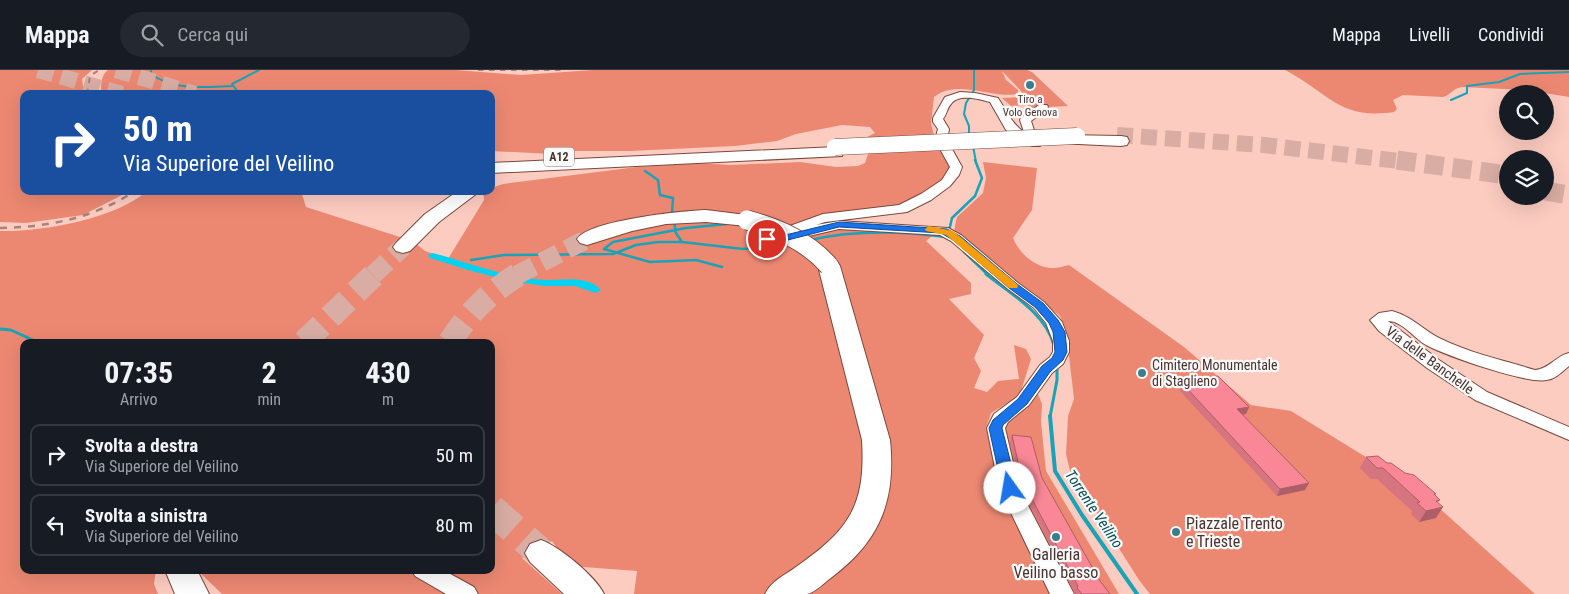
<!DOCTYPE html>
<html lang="it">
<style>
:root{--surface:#171b24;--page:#242831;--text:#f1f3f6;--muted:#9ea1a6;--line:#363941}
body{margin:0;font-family:"Roboto Condensed",sans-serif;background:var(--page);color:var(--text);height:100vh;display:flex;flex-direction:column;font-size:19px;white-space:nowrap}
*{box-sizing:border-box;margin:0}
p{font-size:16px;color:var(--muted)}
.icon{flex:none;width:28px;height:28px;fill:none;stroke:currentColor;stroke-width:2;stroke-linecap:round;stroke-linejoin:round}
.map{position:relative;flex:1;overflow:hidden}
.panel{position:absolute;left:20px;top:269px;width:475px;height:235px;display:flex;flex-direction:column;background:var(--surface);border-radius:10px;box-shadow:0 5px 20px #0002}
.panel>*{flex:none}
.top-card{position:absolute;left:20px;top:20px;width:475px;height:105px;border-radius:10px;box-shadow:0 5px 20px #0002;background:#1a4fa0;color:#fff;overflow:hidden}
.controls{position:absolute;left:1499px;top:15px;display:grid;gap:10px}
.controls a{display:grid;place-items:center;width:55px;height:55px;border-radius:50%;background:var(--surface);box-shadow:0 5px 20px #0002;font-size:25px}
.pin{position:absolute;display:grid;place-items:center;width:42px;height:42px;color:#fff;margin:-21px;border:2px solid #fff;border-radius:50%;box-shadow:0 1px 5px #0007}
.me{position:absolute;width:55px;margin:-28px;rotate:347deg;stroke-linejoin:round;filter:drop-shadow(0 0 4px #0008)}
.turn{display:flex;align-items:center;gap:18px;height:105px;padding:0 20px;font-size:22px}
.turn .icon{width:65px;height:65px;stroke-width:2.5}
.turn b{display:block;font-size:35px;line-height:42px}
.eta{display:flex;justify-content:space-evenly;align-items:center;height:85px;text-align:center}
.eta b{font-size:30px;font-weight:700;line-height:35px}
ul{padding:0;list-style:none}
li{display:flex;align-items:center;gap:15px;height:62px;margin:0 10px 8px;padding:0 10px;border:2px solid var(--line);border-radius:10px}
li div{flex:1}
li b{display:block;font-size:19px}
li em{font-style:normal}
header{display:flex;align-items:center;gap:30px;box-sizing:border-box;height:70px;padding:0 25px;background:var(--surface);border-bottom:1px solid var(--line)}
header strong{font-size:24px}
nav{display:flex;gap:28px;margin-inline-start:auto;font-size:18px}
.search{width:350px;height:45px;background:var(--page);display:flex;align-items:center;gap:12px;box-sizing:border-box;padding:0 18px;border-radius:28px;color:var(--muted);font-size:19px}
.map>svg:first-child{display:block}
</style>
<header>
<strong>Mappa</strong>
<div class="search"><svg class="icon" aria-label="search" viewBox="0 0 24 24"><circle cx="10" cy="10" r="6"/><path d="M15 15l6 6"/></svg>Cerca qui</div>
<nav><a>Mappa</a><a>Livelli</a><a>Condividi</a></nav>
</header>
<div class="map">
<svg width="1569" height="524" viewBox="0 0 1569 524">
<rect width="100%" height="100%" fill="#fdccc1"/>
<path fill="#ec8872" d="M0,0h92l-10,9 2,15h-60v97h106l-47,24 -57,8 -26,-1z
M108,0h348l65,5 72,-5h434l5,2 36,34 -37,2 -4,-3 -16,1 -9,-8 19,-1 1,-3 -1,-3 -19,-20 4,9 12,10v4c-26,5 -61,-16 -84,3l-3,26 2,9 18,33 -10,18 -41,24 -89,12 -53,20 8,4 9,1 61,-18 81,5 15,5 -6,5 45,42v11l-22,5 35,36 -10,23 7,13 -7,17 13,4 11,-11 21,-2 -5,-34 12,4 5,10 -9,29 1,6 -32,19 -5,15 67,166h-419l3,-23 -67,-5 -18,-25 -30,17 40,36h-340l-25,-24h294v-228h-467v228h132l-2,14 4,10h-158v-363c42,1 115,-12 147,-40h154l5,16 97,31 11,4 11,9 23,8 36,-59 -1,-9h8v-3l12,-4 134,-17 61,-4 32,2 70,-3 36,5 22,-1 7,-3 3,-9 -7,-14 14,-7 -5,-6 -28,-2 -46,9 -19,7 -42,5 -105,5h-56l-23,3 -60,-3v-57h-388l-2,-2c0,-7 0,-17 7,-22z
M1285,0h284v27l-43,-7 -64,-3c-9,1 -11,8 -19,10l-40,-2 -10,5 4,9 -3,3c-55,8 -65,-19 -109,-42z
M983,92l54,6 -5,42 -19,28c6,15 22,30 40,30 5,0 11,-2 16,-3l115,82 67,58 40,6 127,78 117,105h-385l-11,-14 -69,-109 -4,-17 2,-38 6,-17 -8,-69 -6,-14 -106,-85 3,-14 26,-24 3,-15z
M1038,324l4,10 -1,18 5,49 73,123h-49l-56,-104 -10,-63 8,-10 15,-9z"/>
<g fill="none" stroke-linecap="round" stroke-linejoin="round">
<path stroke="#1aa2b6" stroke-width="2" d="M151,0v4c23,17 54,13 81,12
M238,22l-6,-8 27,-14
M1451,30l16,-7v-7l32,-4 21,-8 49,-2
M969,66v-10l-5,-12 2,-11 8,-13v-20
M973,76l3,16"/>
<path stroke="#1aa2b6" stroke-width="2.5" d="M645,101l13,9 2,15 13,3 -1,15
M674,152l2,11 6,9
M949,161l3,-13 23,-22 7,-18 -7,-18
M810,170c44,-10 90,-9 135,-3
M964,182l24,23
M471,190l33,-5 109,-1 23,-9 22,-3h24l61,7 46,-4
M722,197l-26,-7 -46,2 -46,-13 9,-7 73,-14 41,-4"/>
<path stroke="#1aa2b6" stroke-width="3" d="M986,204c25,20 59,39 68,71
M0,259l11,1 26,12
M1050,347l7,-37v-15"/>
<path stroke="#1aa2b6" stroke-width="4" d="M1050,346l5,55 27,44 55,79"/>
<path fill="#05d2f1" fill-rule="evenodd" d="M433,183c37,10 74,25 113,27 18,0 42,-5 55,10l-5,3 -21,-7h-30l-35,-5 -42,-11 -38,-12 -2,-2 2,-2z"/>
<path stroke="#d9ada3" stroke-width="16" stroke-dasharray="16 8" stroke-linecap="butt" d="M38,0l84,24
M116,0l79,24
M1117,65l147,10 143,17"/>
<path stroke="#d9ada3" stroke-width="19" stroke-dasharray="19 9" stroke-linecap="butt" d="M1397,90l111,15
M1545,121l24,4
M373,205l30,-28
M517,205l70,-36"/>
<path stroke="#d9ada3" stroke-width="24" stroke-dasharray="24 12" stroke-linecap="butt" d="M304,272l71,-68
M450,272c18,-29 40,-50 69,-68"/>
<path stroke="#d9ada3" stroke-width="30" stroke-dasharray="30 15" stroke-linecap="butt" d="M491,439l50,44"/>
<defs>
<path id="minor" d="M960,22l15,1 23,5c8,12 14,26 26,34l-4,-12 1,-2 18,-13h8l1,2 -1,2 -16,12 4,12 10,10 -5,3h-8l-26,-16 -16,-28c-10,-3 -32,-9 -39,2 -4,4 -4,10 -8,15l6,10 -2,11 15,27 -3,8 -9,11 -19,14 -24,12 -82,10 -9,3 23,-4 109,7 13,7 57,48 26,19 18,20 7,19v11l-6,12 -11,9 -23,32 -21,17 -3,6 14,60 55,106h-24l-51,-106 -12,-60 7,-14 23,-17 23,-32 10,-8 3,-5v-11l-7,-18 -12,-15 -26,-19 -57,-48 -11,-6 -101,-6 -65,15 -12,-2 -2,-3 2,-3 61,-22 76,-9 22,-11 21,-14 8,-13 -15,-27 3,-11 -5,-7v-4l12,-21z
M1392,241c19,5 30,18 47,27 30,15 64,22 96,32 14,-1 21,-14 34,-17v13c-7,6 -14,13 -22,14 -21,4 -100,-24 -121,-35 -12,-7 -24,-24 -38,-24l51,39 48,32 82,35v13l-94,-40 -48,-32 -48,-37 -9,-11 9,-7z
M412,500h31l31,17 4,7h-32l-31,-18z"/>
<path id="highway" d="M1063,65l58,1 6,1 2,4 -2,4 -6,1 -64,-3 -2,-3 2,-3z
M836,77l6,1 2,4 -2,4 -351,17v-10z
M458,121h22l-41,31 -29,29 -7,2 -7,-2 -3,-4 3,-4 29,-29z
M706,140l48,6 3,4 -3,4 -7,2 -41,-4 -40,2 -34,7 -45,14 -7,-2 -3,-4c13,-19 105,-28 129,-29z
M829,190l8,1 3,5 50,174c6,59 -9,100 -58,137 -7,5 -16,15 -25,17 -13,0 -29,0 -42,0 7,-14 19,-18 31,-27 53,-37 70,-61 66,-127l-44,-174 3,-5z
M541,470c19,7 54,36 63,54h-40l-34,-32 -5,-9 5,-9z
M165,500h32l12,24h-34z"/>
</defs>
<use href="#minor" stroke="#7a483c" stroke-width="2"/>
<use href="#highway" stroke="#7a483c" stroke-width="2"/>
<use href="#minor" fill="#fff" fill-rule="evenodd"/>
<use href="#highway" fill="#fff" fill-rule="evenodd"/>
<path stroke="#a8837b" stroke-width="2" stroke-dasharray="5.5 5.5" stroke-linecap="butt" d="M478,0h84
M87,24l3,-18 9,-6"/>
<path stroke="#a8837b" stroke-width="2.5" stroke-dasharray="7 7" stroke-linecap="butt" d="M0,158c49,-1 94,-10 135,-37"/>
<defs>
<path id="highway-bridge-far1" d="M835,77l242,-11"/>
<path id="highway-bridge" d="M747,150c32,9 60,21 82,46"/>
</defs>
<use href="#highway-bridge-far1" stroke="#7a483c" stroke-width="17" stroke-linecap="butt"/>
<use href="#highway-bridge" stroke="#7a483c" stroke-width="21" stroke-linecap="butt"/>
<use href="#highway-bridge-far1" stroke="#fff" stroke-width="16"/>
<use href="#highway-bridge" stroke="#fff" stroke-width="19"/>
</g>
<path fill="#d67480" d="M1182,313l67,24 -3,7 -4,1 63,75 -28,6 -98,-106z
M1012,365l30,43 58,103 10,13h-35l-54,-107 -11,-45z
M1366,387l21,6 48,32 5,5 -2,2 -2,16 -17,4 -8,-8 1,-3 -35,-32h-6l-11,-11z"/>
<path fill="#ae5e68" d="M1249,337l-3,7 -12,2 3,-7z
M1309,413l-4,7 -28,6 3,-7z
M1443,437l-7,11 -17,4 7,-11z"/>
<path fill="#f98795" stroke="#ae5e68" d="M1218,306l31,31 -12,2 72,74 -29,6 -98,-106z
M1012,365l19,2 11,41 58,103 10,13h-28l-5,-6 1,-2 -56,-106z
M1378,386l9,7h4l14,10 9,2 22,19h-2l6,6 -4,1 7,6 -17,4 -9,-8 3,-1 -37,-34h-6l-11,-11z"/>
<path fill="#1a73e8" stroke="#114b97" d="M839,152l108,7 13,7 57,48 26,19 15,17 7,12 2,20 -4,8 -13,12 -23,32 -24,21 -1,3 15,60 -2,4 -5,1 -6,-1 -2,-4 -13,-60 4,-8 25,-21 24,-33 10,-8 3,-6 -2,-20 -4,-9 -14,-16 -26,-19 -56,-48 -12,-7 -102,-6 -67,17 -9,-5 4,-3 6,2z"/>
<path fill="#f59e0b" d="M929,156l24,5 64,53 1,2 -1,2h-8l-63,-53 -20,-4 -1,-2z"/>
<g fill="#397e8c" stroke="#fafafa" stroke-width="2">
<circle cx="1030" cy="15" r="5"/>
<circle cx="1142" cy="303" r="5"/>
<circle cx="1176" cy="462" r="5"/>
<circle cx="1056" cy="467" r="5"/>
</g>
<g text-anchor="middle" stroke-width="4.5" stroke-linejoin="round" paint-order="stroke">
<g font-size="11" fill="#4a322d" stroke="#fafafa">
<text x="1030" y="33">Tiro a<tspan x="1030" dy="13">Volo Genova</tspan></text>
</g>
<rect fill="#fafafa" stroke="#7f6e6a" stroke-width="1" x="544" y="77.5" width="30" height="19" rx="4"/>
<g font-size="12" font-weight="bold" fill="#4a322d">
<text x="559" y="91">A12</text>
</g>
<g font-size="14" fill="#4a322d" stroke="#fafafa">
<text transform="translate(1430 290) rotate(36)" y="5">Via delle Banchelle</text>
</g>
<g font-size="14" fill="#4a322d" stroke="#fafafa" text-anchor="start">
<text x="1152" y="300">Cimitero Monumentale<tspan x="1152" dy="16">di Staglieno</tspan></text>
</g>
<g font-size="15" font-style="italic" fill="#034e5b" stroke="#fafafa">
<text transform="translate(1094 439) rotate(56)" y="5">Torrente Veilino</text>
</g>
<g font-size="16" fill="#4a322d" stroke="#fafafa" text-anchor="start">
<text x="1186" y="459">Piazzale Trento<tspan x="1186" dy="18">e Trieste</tspan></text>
<text x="1056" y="490" text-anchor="middle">Galleria<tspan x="1056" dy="18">Veilino basso</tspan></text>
</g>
</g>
</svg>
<div class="controls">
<a><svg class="icon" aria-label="search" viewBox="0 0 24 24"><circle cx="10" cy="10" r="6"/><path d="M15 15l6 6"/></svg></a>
<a><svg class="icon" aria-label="layers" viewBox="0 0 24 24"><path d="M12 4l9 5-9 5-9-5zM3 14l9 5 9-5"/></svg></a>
</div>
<div class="pin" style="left:767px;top:169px;background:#d93025"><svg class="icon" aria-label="arrive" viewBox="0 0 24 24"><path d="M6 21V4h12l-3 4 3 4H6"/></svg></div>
<svg class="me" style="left:1010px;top:418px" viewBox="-20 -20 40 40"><circle r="19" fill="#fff"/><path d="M0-13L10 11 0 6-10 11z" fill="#1a73e8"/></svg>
<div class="top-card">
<div class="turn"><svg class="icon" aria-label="right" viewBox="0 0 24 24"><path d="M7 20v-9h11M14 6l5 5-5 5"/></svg><div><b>50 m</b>Via Superiore del Veilino</div></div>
</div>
<section class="panel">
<div class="eta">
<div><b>07:35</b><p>Arrivo</p></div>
<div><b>2</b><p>min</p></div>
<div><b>430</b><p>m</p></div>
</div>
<ul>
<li><svg class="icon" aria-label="right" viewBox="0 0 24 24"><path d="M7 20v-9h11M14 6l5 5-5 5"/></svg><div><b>Svolta a destra</b><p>Via Superiore del Veilino</p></div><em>50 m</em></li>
<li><svg class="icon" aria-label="left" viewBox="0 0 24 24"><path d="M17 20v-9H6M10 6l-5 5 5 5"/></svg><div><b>Svolta a sinistra</b><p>Via Superiore del Veilino</p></div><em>80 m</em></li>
</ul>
</section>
</div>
